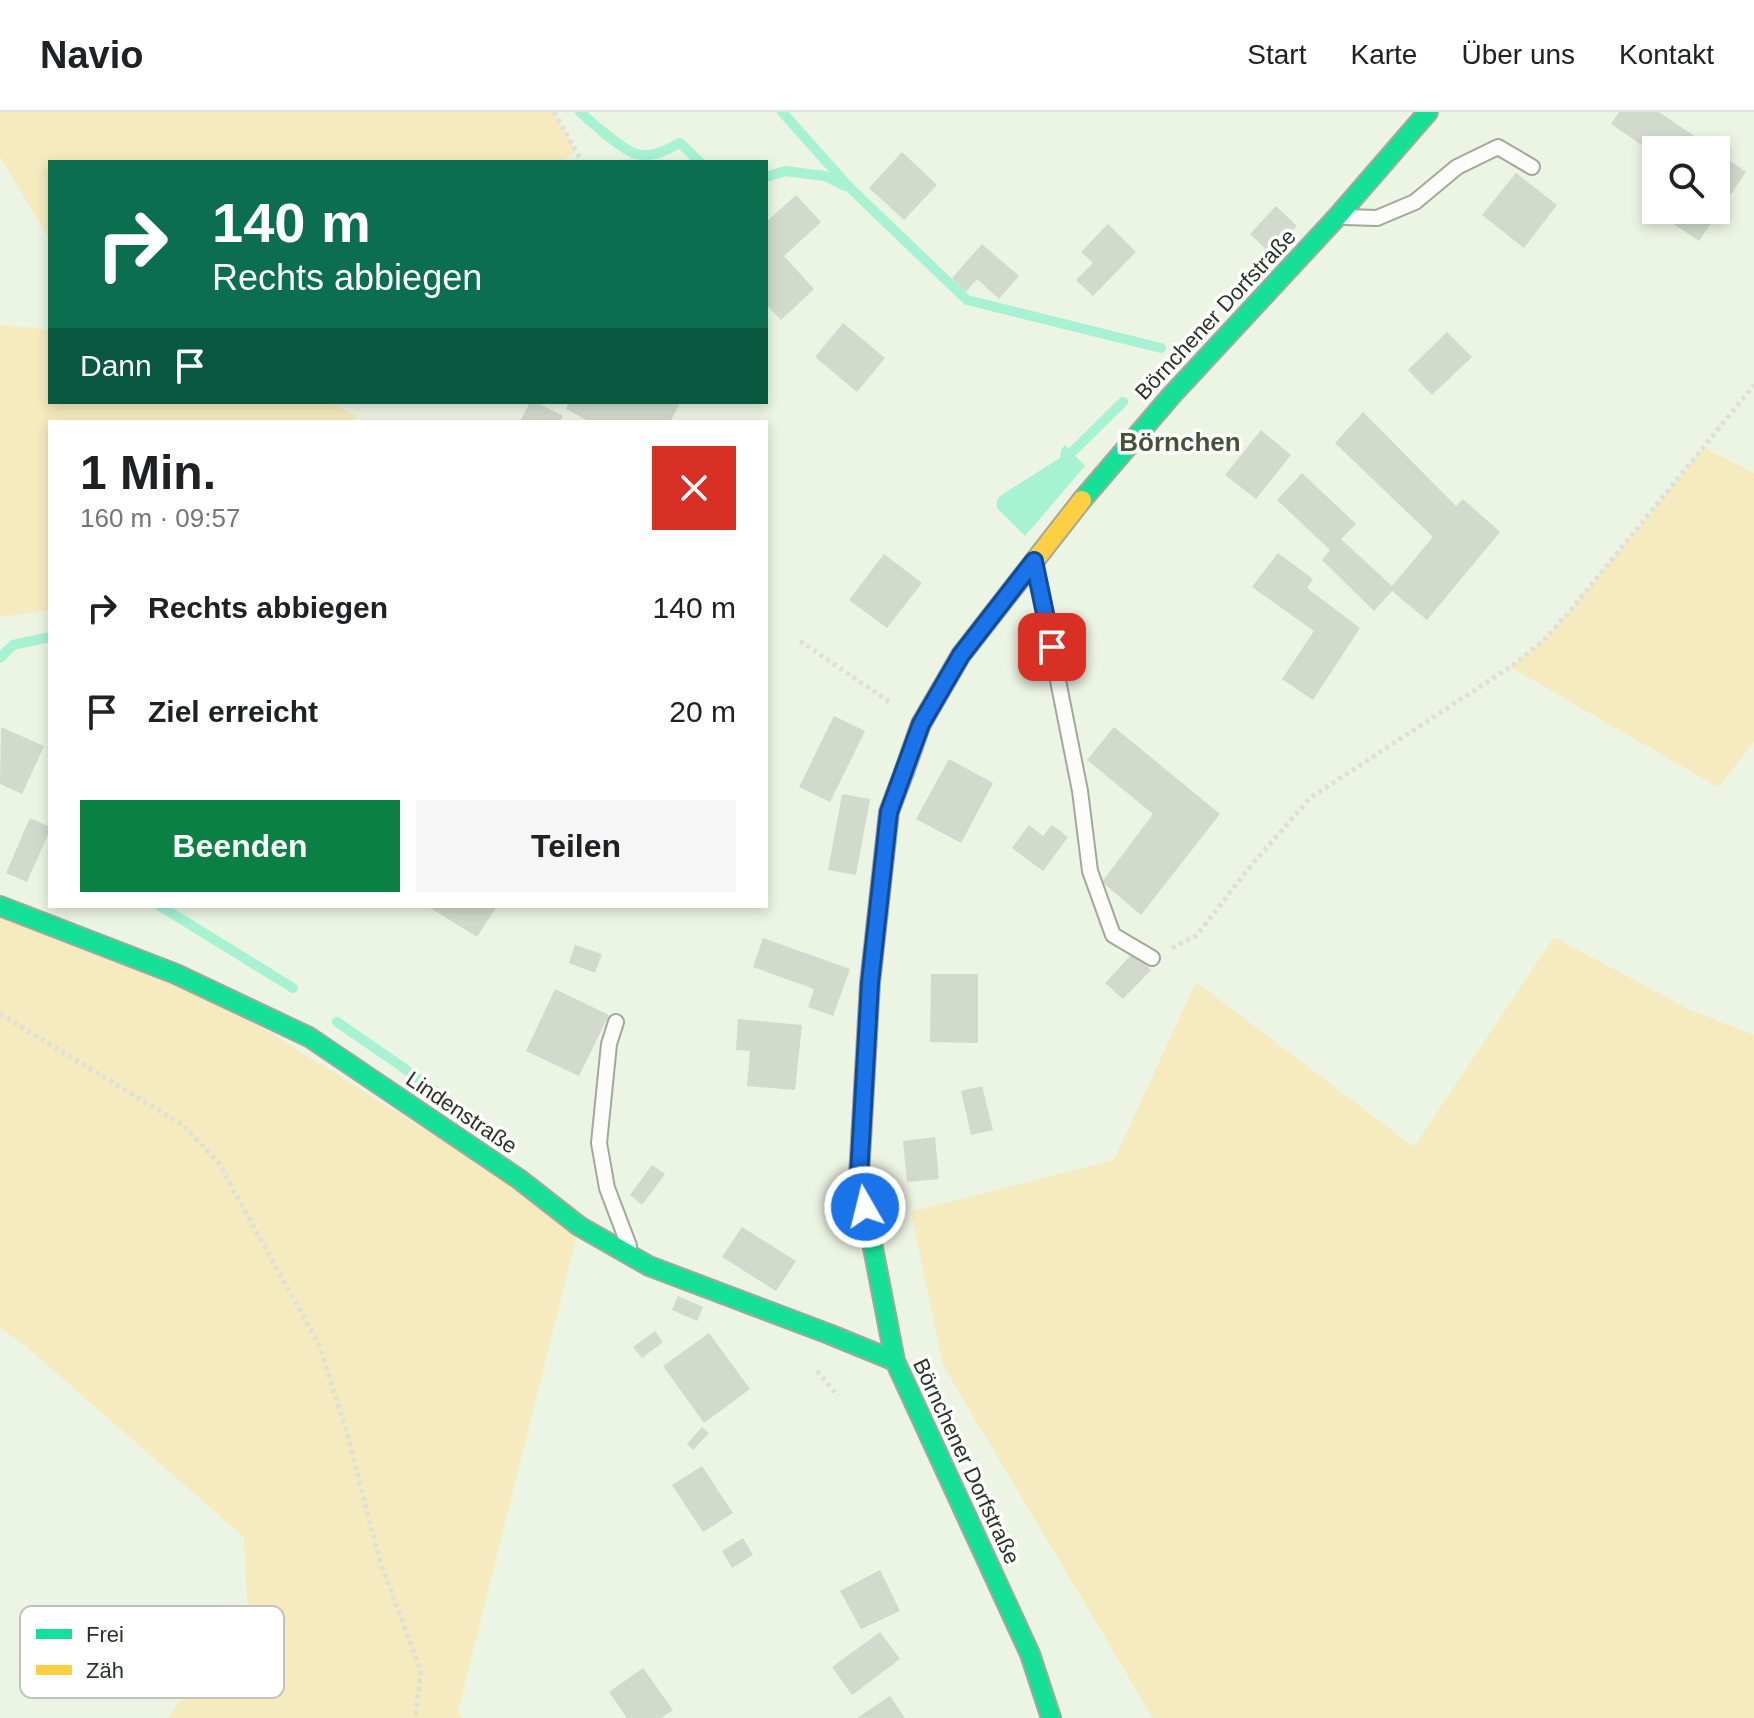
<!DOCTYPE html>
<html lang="de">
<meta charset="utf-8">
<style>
:root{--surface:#fff;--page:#f6f6f6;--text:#202124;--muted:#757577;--line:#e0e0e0;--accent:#0b8043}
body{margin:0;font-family:Helvetica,sans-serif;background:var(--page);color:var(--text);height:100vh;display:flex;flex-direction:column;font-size:30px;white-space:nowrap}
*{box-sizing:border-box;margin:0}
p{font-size:26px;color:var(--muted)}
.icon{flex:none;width:44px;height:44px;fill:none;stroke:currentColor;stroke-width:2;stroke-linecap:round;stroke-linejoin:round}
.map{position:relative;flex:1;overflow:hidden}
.details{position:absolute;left:48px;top:308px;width:720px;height:488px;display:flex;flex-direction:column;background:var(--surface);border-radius:0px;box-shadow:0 4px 12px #0003}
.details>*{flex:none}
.guide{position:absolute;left:48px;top:48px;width:720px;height:244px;border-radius:0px;box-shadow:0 4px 12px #0003;background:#0b6e4f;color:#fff;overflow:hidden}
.fabs{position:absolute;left:1642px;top:24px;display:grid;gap:16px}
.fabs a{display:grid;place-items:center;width:88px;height:88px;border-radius:0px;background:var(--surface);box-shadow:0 4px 12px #0003;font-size:40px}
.pin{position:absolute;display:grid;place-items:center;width:68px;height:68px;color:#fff;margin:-34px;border-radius:16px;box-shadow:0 4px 12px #0006}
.me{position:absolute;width:88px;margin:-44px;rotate:352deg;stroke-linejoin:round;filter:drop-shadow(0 0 6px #0008)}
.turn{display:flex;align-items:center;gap:28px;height:168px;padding:0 32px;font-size:36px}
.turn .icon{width:104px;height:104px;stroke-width:2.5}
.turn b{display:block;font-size:56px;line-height:68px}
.then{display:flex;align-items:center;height:76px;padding:0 32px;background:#0003;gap:16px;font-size:30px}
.round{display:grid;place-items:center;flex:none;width:84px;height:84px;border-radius:0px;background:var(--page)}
.overview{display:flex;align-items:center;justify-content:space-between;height:136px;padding:0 32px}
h1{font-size:48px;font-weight:700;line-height:60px}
.button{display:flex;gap:16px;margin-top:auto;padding:16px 32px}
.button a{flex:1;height:92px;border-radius:0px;background:var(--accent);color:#fff;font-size:32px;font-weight:700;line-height:92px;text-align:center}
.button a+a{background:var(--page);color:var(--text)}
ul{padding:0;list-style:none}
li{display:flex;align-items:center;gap:24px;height:104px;padding:0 32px}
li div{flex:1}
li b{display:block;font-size:30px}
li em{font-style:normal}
header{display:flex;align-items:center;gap:48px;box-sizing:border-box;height:112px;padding:0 40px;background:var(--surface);border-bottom:2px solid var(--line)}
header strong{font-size:38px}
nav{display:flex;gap:44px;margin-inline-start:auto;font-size:28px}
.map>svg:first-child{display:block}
</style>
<header>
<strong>Navio</strong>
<nav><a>Start</a><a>Karte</a><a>Über uns</a><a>Kontakt</a></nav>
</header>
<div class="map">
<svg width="1754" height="1606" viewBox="0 0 1754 1606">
<rect width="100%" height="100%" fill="#ecf4e3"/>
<path fill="#f6ebbe" d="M0,0h554l22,39 -15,11h-511v78l-50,-84z
M0,213l50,5v72h279l28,14 -7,6h-300v188l-50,7z
M1704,336l50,25v269l-36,45 -208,-120 32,-25 28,-31z
M0,794l176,68 403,252 -121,485 4,7h-294l12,-18 68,-82 -4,-81 -223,-195 -21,-14z
M1554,825l134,72 66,26v683h-601l-210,-353 -32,-153 203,-52 82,-178 218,165z"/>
<path fill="#a6f2d2" d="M1065,333l20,21 -60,70 -28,-28v-7l3,-5 60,-38 1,-8z"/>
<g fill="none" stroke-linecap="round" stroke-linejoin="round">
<path stroke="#a6f2d2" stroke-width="10" d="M580,0c11,10 45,40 57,42 16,4 30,-4 43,-11l20,19
M782,0l68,76 117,112 194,48
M766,65l19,-6 40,5 20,10
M1065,347l58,-57
M0,546l13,-13 37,-8
M160,794l133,82
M337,910l64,44 54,40"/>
</g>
<path fill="#d1dacd" d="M1619,0h40l47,32 -4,6h-46v5l-45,-31z
M1716,39l30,21 -47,69 -36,-24 4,-7h49z
M902,40l35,33 -33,35 -35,-32z
M1516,61l41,32 -33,43 -42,-33z
M796,83l25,27 -37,34 30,33 -33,31 -15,-16v-82z
M1276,94l21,20 -26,28 -21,-20z
M1108,112l28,28 -43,44 -17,-16 17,-17 -12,-11z
M982,132l37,32 -20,23 -22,-20 -11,13 -14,-14z
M843,211l42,35 -28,34 -42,-35z
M1447,220l25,25 -40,38 -24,-25z
M530,290h6l27,14 -3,6h-40z
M569,290h105l5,3 -9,17h-80l-24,-13z
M1363,300l93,94 7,-7 37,33 -73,88 -35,-29 -18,20 -52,-51 8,-10 -53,-50 25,-27 54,51 -15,15 51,47 41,-49 -98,-94z
M1261,318l30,25 -35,44 -31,-24z
M1278,441l35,26 -6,9 53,40 -47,72 -31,-21 32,-48 -62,-44z
M884,442l38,29 -35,45 -38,-28z
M834,604l31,15 -35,71 -31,-15z
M1,615l43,19 -22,48 -22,-10z
M1114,615l106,87 -79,101 -39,-33 51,-68 -66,-54z
M949,647l44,24 -32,60 -45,-24z
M842,682l28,5 -14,76 -28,-5z
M30,706l20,9v3l-23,52 -21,-9z
M1029,713l14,11 9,-11 16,12 -25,34 -31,-23z
M427,794h70l-20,31z
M763,826l87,31 -17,47 -25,-9 6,-18 -61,-22z
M575,833l27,9 -7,19 -26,-10z
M1133,841l18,17 -28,29 -18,-16z
M931,862h47v69l-48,-1z
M555,877l54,26 -30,61 -53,-25z
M738,907l64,6 -7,65 -48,-4 3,-35 -14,-1z
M982,974l11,44 -22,5 -10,-44z
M935,1025l4,42 -32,3 -4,-41z
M652,1053l13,9 -23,31 -12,-10z
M742,1115l54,34 -20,30 -54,-34z
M678,1184l25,11 -6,14 -25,-11z
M655,1219l8,11 -21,16 -9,-11z
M709,1221l41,56 -46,34 -41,-57z
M702,1315l7,6 -16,17 -6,-6z
M702,1354l31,47 -30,19 -31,-47z
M743,1426l10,17 -21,13 -10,-17z
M880,1458l20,41 -39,18 -21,-38z
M880,1520l20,27 -48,36 -20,-28z
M643,1556l30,42 -12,8h-34l-18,-26z
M890,1584l15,22h-48z"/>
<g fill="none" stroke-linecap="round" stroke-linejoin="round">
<defs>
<path id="lane" d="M1345,105l32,1 38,-16 42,-35 41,-20 34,20
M1036,458l44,221 10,80 23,64 39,23
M616,910l-7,22 -10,99 8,45 22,58"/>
<path id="fast" d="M1082,388l89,-104 166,-179 91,-105
M904,660l-15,40 -19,171 -11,193 36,185 135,293 21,64
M0,794l176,68 133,63 210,142 60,47 70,40 180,68 66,27"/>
<path id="slow" d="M904,660l17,-48 40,-69 121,-155"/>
</defs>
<use href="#lane" stroke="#a2a89a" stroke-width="18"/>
<use href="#fast" stroke="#a2a89a" stroke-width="22"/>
<use href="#slow" stroke="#a2a89a" stroke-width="22"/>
<path stroke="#dee0da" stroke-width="5" stroke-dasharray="4 4" stroke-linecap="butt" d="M554,0l28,50
M800,529l91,62
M1172,836l25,-13 52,-67 61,-70 200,-131 32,-25 28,-31 184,-226
M0,902l183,111 35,37 101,183 27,84 34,133 41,109 -6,47
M817,1259l21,25"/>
<use href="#lane" stroke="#fcfdfb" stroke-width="14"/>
<use href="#fast" stroke="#16e098" stroke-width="18"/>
<use href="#slow" stroke="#ffcf43" stroke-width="18"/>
</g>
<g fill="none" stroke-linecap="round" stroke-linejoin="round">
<defs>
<path id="route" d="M865,1095l-6,-31 11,-193 19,-171 32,-88 40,-69 73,-94 18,86"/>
</defs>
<use href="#route" stroke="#114b97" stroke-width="20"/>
<use href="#route" stroke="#1a73e8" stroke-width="14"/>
</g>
<g text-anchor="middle" stroke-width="7" stroke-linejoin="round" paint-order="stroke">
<g font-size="22" fill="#2c3225" stroke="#fff">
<text transform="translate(1215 202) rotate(-47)" y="8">Börnchener Dorfstraße</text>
<text transform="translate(462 1000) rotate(34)" y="8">Lindenstraße</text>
<text transform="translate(967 1349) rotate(65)" y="8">Börnchener Dorfstraße</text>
</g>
<g font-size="26" font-weight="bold" fill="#465338" stroke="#fff">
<text x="1180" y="339">Börnchen</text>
</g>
</g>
<rect x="20" y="1494" width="264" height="92" rx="12" fill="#fff" stroke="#c0c2be" stroke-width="2"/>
<rect x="36" y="1517" width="36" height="10" fill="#16e098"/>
<rect x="36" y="1553" width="36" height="10" fill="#ffcf43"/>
<g font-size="22" fill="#2c3225">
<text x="86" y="1530">Frei</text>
<text x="86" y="1566">Zäh</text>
</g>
</svg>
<div class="fabs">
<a><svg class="icon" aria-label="search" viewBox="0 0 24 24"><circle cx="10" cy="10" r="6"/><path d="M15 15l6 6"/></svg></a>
</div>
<div class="pin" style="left:1052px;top:535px;background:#d93025"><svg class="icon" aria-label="arrive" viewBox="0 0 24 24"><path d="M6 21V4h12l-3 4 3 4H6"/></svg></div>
<svg class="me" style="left:865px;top:1095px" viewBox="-20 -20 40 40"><circle r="17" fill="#1a73e8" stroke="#fff" stroke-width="3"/><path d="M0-11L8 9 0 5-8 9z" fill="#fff"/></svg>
<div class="guide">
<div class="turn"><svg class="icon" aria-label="right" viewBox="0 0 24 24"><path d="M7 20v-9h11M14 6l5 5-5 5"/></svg><div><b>140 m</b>Rechts abbiegen</div></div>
<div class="then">Dann<svg class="icon" aria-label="arrive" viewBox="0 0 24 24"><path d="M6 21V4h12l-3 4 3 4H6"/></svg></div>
</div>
<section class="details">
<div class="overview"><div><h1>1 Min.</h1><p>160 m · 09:57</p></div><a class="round" style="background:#d93025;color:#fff"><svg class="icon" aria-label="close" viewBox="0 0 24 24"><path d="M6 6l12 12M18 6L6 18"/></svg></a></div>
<ul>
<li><svg class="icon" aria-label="right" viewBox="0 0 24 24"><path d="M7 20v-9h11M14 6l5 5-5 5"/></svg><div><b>Rechts abbiegen</b></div><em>140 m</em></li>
<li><svg class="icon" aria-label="arrive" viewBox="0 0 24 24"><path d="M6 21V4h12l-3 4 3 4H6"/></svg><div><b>Ziel erreicht</b></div><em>20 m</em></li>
</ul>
<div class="button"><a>Beenden</a><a>Teilen</a></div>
</section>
</div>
